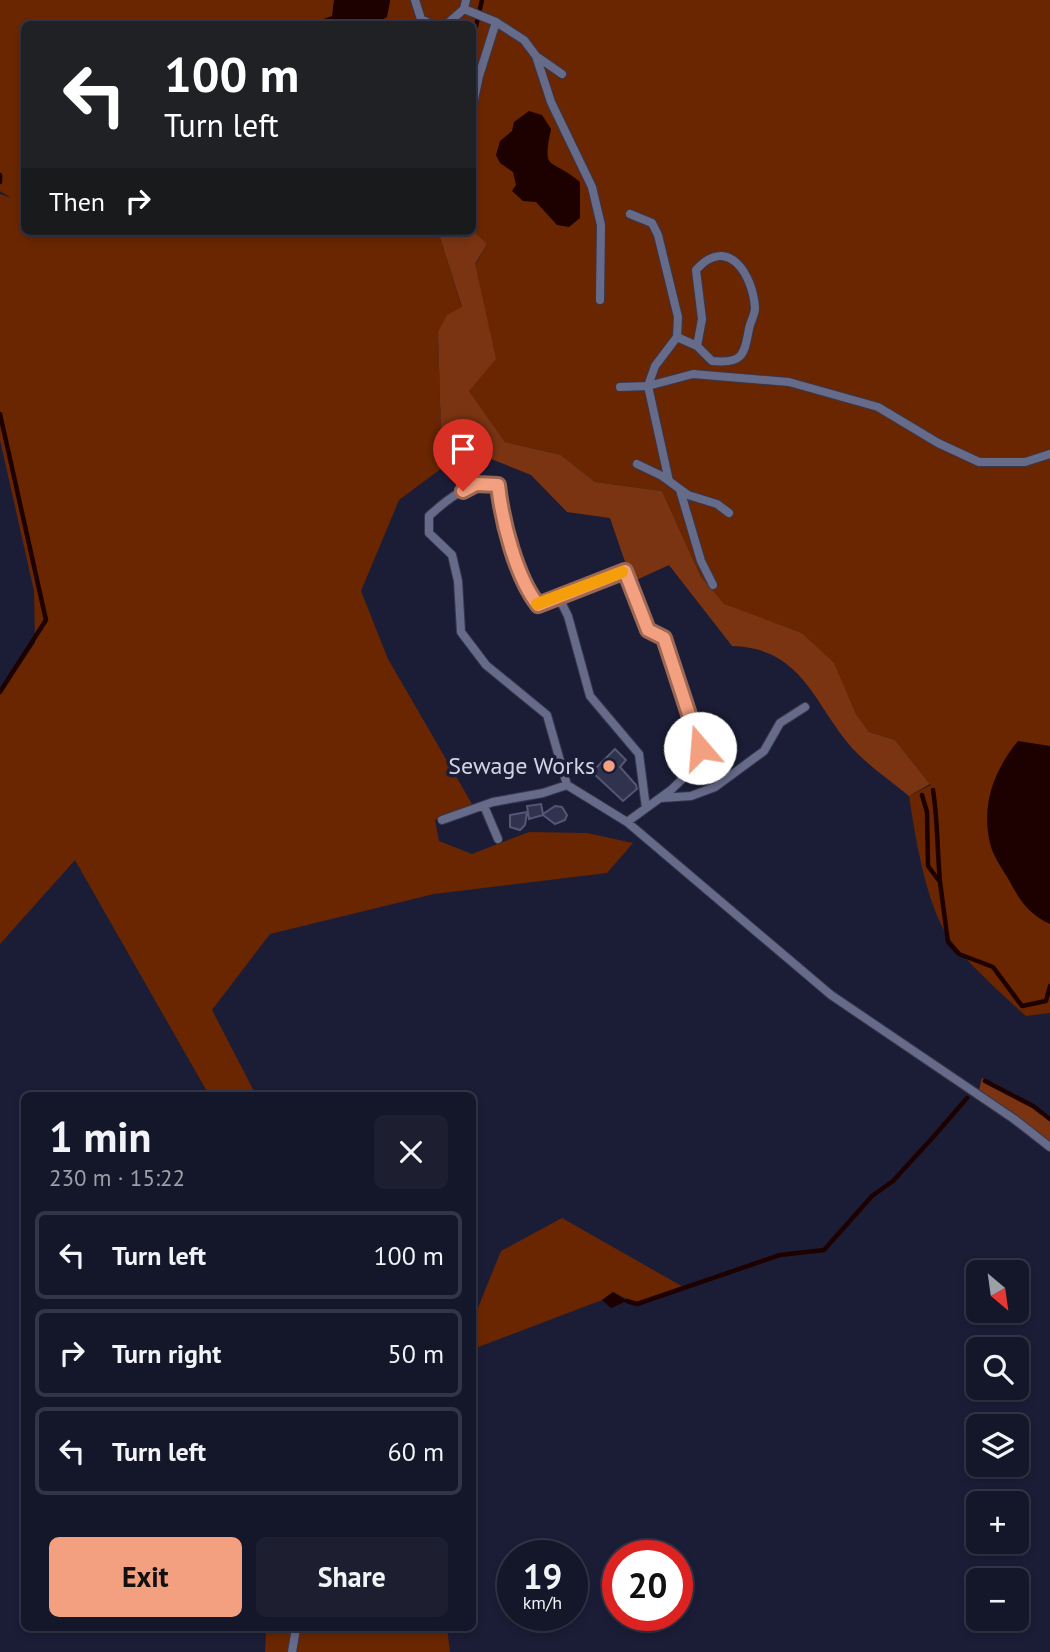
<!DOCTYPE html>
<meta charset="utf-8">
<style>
:root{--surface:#141629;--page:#1d1f31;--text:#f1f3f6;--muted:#9d9fa8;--line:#333546;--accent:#f2a07f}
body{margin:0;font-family:"PT Sans",sans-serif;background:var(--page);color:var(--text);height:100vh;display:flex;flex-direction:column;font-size:26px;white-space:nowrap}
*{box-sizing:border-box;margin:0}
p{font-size:23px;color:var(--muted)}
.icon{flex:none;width:38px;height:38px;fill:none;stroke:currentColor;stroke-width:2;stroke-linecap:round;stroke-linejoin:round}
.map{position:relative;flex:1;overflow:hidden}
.side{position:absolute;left:21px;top:1092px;width:455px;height:539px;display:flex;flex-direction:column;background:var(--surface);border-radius:10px;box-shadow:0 4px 10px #0003,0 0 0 2px var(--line)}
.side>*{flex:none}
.guide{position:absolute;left:21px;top:21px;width:455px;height:214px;border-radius:10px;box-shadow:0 4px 10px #0003,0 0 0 2px var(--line);background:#202124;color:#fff;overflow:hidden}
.needle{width:46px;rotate:151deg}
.fabs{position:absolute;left:966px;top:1260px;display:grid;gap:14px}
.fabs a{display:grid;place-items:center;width:63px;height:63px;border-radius:10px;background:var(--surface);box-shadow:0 4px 10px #0003,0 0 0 2px var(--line);font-size:35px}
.speed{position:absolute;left:497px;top:1540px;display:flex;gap:14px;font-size:35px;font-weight:700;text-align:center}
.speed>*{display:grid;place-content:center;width:91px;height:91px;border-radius:50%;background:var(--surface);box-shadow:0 4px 10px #0003,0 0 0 2px var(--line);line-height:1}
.speed small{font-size:18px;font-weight:400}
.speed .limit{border:10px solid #d22;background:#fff;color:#111}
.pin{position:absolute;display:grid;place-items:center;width:60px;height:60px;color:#fff;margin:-72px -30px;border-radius:50% 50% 50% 0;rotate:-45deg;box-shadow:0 0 7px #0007}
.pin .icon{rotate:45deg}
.me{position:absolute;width:77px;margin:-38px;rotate:342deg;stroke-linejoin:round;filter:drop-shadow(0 0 5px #0008)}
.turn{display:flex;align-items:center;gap:24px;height:147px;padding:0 28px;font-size:32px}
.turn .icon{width:91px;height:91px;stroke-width:2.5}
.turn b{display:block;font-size:49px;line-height:60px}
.then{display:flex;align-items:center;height:66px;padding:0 28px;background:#0003;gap:14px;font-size:26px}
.round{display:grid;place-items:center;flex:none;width:74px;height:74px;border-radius:10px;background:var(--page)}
.overview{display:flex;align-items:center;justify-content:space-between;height:119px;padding:0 28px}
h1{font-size:42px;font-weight:600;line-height:52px}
.button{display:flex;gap:14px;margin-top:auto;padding:14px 28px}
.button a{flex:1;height:80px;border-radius:10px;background:var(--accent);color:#111;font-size:28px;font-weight:600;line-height:80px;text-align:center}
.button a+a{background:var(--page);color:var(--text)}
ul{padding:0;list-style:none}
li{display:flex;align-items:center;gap:21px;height:88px;margin:0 14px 10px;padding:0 14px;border:4px solid var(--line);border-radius:10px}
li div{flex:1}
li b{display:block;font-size:26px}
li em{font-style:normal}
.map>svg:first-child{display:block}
</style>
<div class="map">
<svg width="1050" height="1652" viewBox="0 0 1050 1652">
<rect width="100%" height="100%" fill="#1b1d37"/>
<path fill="#6a2601" d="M0,0h1050v1013l-24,3c-23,-21 -71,-63 -84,-90 -18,-35 -27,-91 -33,-130l22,-11 -36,-45 -26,-8 -13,-18 -23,-51 -31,-30 -78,-28 -23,-28 -39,-86 -67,-9 -34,-27 -56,-13 -36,-51 5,-124 13,-23 -29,-6 -1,-7h15v-207h-448v207h414l24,77 -24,24 4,136 -43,32 -38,91 27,68 84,145 -37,16 4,21 33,13 57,-22 58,1 46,10 -26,30 -173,21 -164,40 -58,76 44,85h-47l-134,-235 -75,84v-250l35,-51 -1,-52 -34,-151v-246l11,4 -11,-7z
M562,1218l123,70 -48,16 -24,-12 -11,8 -129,49v-29l28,-69z
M266,1628h181l3,24h-185z"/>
<path fill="#7b3412" d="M438,231h19l2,7 15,-6 13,12 -12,20 21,95 -27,32 36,51 56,13 34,27 67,9 39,86 23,27 78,29 32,30 22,51 13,18 26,8 35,44 -21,12c-17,-14 -36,-27 -51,-42 -43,-43 -51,-106 -126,-108l-63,-81 -37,17 -22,-64 -43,-6 -36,-37 -65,-26 -24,19 -4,-136 9,-17 15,-8z
M982,1078l68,39v26l-71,-53z"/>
<path fill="#1d0000" d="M334,0h56v2l-3,15 -14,7h-63l22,-8z
M529,111l13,4 9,14c-9,45 -1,27 29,53v36l-11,9 -12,-2 -21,-23 -13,-1 -11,-10 4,-6 -3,-13 -13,-9 -4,-8 4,-14 12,-10 2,-9z
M1018,741l32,5v178c-20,-9 -30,-23 -40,-42 -7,-13 -17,-25 -20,-39 -9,-38 4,-73 28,-102z
M613,1292l14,9 -16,7 -9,-8z"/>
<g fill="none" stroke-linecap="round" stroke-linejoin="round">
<path stroke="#1d0000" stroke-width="4.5" d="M472,44l10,-44
M0,175v7
M0,414l46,206 -46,72
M933,790c5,32 4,60 7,91
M922,795l5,17 1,54 12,16 8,60 11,12 34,13 29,39 24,-5 4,-15
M985,1081l48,25 17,13
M627,1301l10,3 143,-49 44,-5 48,-54 21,-15 42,-46 32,-37"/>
</g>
<path fill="#30334e" stroke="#535775" stroke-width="2" d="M615,749l11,11 -6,7 16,18 1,4 -14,12 -31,-29z
M541,804l2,10 12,-8 7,1 5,8 -2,5 -10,4 -12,-9 -14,4 -2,-13z
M527,812l-2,13 -5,5 -10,-3v-12z"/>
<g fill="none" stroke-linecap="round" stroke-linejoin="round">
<defs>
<path id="service" d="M415,0l6,19 10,5
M466,0l-2,9 32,13
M447,24l17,-15
M536,56l26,18
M472,109l7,-33 17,-54 28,18 12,16 15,46 41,85 9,38 -1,75
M630,214l22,9 6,12 20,82 -1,20 -22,29 -7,20 21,95
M677,337l20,9 15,15c31,3 32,-6 37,-32 1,-7 6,-14 6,-21 -2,-33 -27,-74 -59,-38l6,49 -5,27
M620,387l28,-1 45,-12 96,8 89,25 60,36 41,19h46l25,-8
M637,464l25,12 26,19 29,9 12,9
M680,490l21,71 12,24
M558,596l10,20 22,80 49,58 7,54
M661,798l30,-2 24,-9 49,-36 16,-28 25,-16
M484,806l14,33
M442,820l51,-18 50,-9 24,-8
M627,822l44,-32 32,-31 -38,-121 -17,-8 -23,-59 -87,34c-22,-28 -36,-84 -40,-120 -32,-1 -46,10 -69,31v17l23,22 6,26 3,51 25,33 61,50 20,70 60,37 204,173 183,124 36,28
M292,1652l4,-24"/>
</defs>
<use href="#service" stroke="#37374d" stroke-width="10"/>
<use href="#service" stroke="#676b8a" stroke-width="8"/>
</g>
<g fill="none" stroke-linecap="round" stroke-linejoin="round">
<defs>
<path id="route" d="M463,491l13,-7 22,1c4,36 18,92 40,120l87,-34 23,59 16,8 36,110"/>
</defs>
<use href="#route" stroke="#9d6853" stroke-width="18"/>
<use href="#route" stroke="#f2a07f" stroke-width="12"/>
<path stroke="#f59e0b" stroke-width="12" d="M537,604l85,-32"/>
</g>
<circle fill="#f2a07f" stroke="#1b1d37" stroke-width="2.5" cx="609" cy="766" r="7"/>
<g text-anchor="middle" stroke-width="7" stroke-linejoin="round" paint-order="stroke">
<g font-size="24" fill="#d1d4e5" stroke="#1b1d37" text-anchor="end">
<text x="595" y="774">Sewage Works</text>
</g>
</g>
</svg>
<div class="fabs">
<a><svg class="needle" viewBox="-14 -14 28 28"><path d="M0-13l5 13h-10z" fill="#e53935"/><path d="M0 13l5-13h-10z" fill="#9d9fa8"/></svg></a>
<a><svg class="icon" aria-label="search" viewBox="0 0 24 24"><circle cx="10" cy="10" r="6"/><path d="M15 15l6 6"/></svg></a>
<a><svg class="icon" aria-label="layers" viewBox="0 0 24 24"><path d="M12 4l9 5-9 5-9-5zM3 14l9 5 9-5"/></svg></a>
<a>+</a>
<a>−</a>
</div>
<div class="speed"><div>19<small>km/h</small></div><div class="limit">20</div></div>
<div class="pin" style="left:463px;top:491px;background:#d93025"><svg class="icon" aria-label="arrive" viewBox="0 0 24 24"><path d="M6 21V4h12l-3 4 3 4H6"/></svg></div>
<svg class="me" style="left:700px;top:748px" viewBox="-20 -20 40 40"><circle r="19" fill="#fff"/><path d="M0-13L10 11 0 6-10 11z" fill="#f2a07f"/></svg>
<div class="guide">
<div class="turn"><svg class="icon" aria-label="left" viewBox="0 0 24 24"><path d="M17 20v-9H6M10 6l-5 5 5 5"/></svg><div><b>100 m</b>Turn left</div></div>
<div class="then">Then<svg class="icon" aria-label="right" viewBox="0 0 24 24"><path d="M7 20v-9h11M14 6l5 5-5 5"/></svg></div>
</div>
<section class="side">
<div class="overview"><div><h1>1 min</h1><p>230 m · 15:22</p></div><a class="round"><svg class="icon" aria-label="close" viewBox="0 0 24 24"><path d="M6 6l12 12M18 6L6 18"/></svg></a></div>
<ul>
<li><svg class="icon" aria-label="left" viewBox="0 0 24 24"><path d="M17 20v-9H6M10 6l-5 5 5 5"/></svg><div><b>Turn left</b></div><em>100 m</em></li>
<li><svg class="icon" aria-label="right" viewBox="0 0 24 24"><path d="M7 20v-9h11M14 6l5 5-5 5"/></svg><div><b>Turn right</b></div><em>50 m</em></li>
<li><svg class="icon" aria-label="left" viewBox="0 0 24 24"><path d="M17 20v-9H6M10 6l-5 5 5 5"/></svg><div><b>Turn left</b></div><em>60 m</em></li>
</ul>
<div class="button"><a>Exit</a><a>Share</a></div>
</section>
</div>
